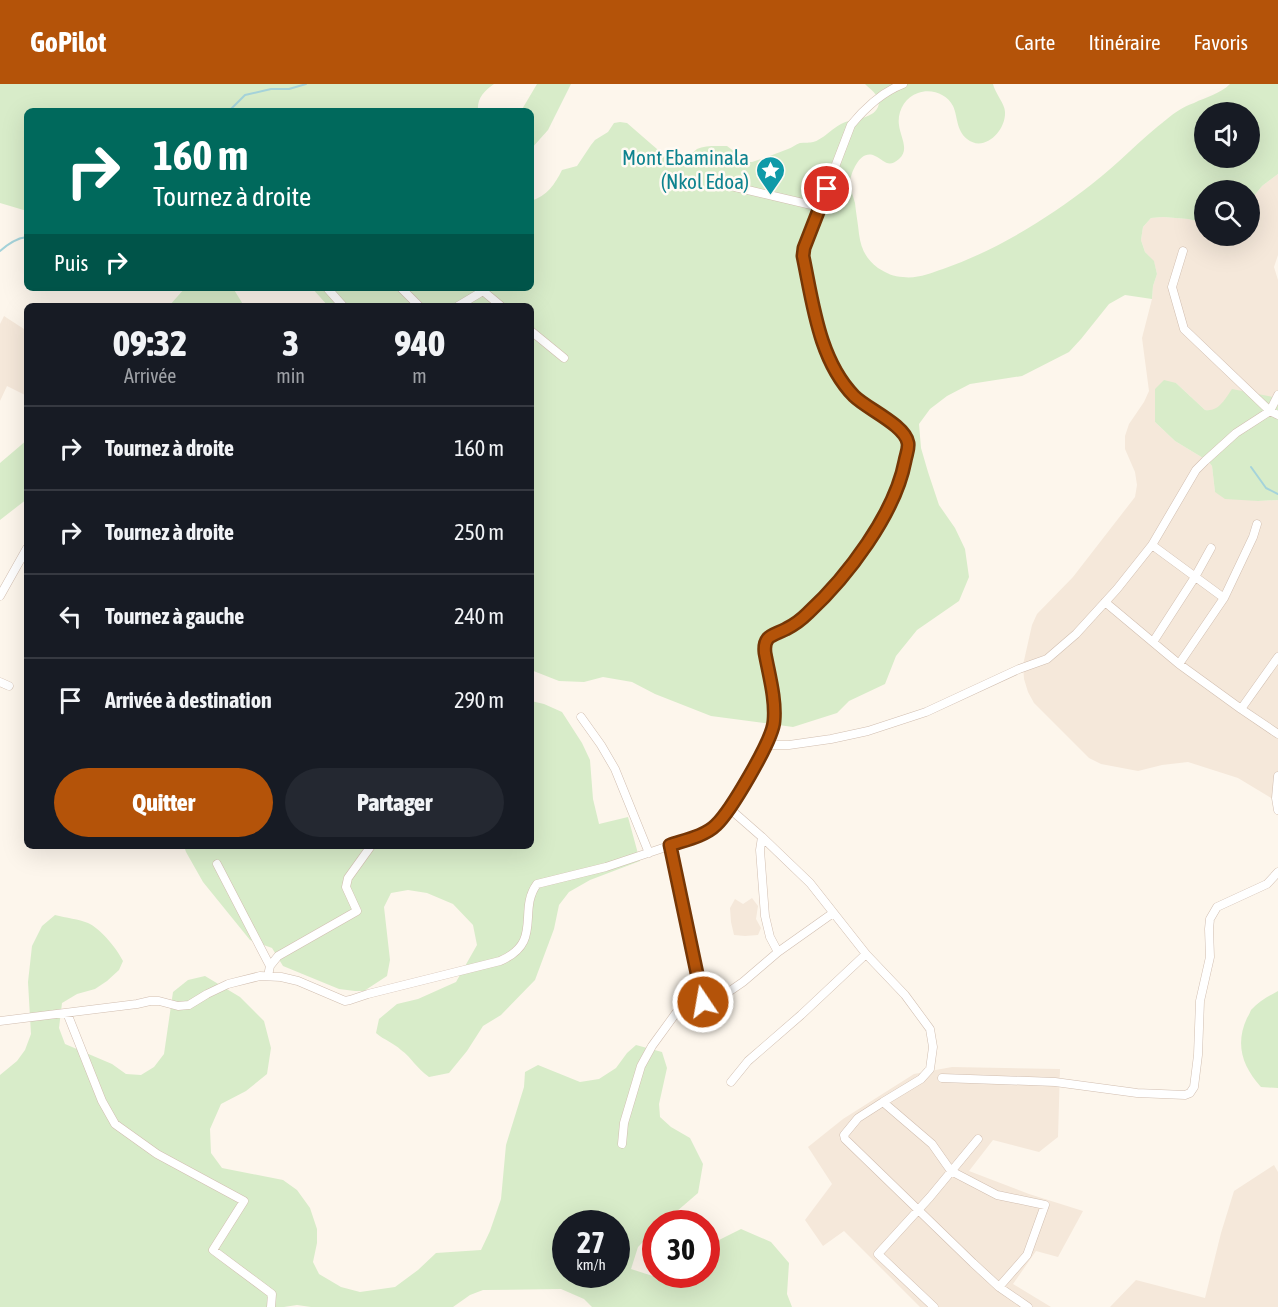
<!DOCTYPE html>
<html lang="fr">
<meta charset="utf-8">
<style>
:root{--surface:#171b24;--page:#242831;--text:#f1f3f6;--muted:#9ea1a6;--line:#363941;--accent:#b45309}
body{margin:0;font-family:"Asap Condensed",sans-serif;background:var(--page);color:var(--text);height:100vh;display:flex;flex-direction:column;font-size:22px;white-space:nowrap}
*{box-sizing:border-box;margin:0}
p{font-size:20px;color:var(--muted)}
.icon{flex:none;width:33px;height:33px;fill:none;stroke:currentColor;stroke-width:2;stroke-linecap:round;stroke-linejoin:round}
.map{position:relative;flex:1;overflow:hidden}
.side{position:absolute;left:24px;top:219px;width:510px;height:546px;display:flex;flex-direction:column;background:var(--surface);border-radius:9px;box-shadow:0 6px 24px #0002}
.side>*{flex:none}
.guide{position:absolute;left:24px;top:24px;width:510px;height:183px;border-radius:9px;box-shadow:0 6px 24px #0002;background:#00695c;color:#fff;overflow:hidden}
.buttons{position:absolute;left:1194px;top:18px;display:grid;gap:12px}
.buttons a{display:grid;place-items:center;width:66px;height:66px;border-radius:50%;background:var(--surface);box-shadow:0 6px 24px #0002;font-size:30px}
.speed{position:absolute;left:552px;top:1126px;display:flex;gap:12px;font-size:30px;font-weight:700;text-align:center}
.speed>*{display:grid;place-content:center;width:78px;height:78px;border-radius:50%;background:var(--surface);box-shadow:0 6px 24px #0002;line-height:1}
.speed small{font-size:15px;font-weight:400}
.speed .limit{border:9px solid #d22;background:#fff;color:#111}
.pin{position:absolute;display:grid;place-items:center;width:51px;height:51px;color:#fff;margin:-26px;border:3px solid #fff;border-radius:50%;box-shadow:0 2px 6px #0007}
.me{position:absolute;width:66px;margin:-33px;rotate:348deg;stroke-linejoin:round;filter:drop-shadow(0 0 4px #0008)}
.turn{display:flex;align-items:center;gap:21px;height:126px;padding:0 30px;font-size:27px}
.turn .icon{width:78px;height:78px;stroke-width:2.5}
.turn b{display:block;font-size:42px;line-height:51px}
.then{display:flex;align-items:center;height:57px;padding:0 30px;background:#0003;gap:12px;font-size:22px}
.eta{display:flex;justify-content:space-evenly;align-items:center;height:102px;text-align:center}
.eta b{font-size:36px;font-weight:800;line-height:42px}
.button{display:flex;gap:12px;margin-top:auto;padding:12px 30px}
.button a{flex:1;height:69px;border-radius:36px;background:var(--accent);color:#fff;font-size:24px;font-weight:800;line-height:69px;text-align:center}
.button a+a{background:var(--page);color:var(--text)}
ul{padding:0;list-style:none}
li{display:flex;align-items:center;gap:18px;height:84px;padding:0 30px;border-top:2px solid var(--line)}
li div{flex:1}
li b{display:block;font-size:22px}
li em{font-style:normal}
header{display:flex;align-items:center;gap:36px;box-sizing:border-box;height:84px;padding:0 30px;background:var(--accent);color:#fff}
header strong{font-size:28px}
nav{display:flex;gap:33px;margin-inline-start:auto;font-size:21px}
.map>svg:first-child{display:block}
</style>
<header>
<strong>GoPilot</strong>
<nav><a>Carte</a><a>Itinéraire</a><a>Favoris</a></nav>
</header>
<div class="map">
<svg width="1278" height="1223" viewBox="0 0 1278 1223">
<rect width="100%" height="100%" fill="#fdf6ec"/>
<path fill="#f5e8da" d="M1278,90v81l-4,12 4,13v118l-61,11 -5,2 -7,-1 -29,-27 -21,6v33l20,19 33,20 4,5 3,26 43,9 20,-1v302l-40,-24 -50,-16 -26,3 -24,6 -37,-7 -12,-6 -55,-55 -6,-11 -4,-13 -1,-14 9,-40 5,-11 36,-37 62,-80 2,-12 -2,-13 -10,-23v-13l4,-12 15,-22 5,-11 -7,-53 10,-39 1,-13 4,-12 -3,-12 -9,-10 -4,-12 2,-13 8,-9 12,-1 25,2 16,4v13h46v-35l12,-15z
M4,232l23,15v65l-20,-10 -7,15v-77z
M752,814l6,8 -2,13 5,9 -3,7 -13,1 -11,-1 -3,-13 -1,-14 5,-9 8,5z
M952,983l108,2 -2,68 -19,15 -46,-12 -24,31 60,23 54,17 -25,46 -22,-6 -23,33 38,23h-131l-76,-76 -21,15 -18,-26 27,-36 -24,-37 35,-28 71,-45z
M1274,1081l4,7v135h-168l26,-27 69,18 16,-65 13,-42z"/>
<path fill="#d8ecc9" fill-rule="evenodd" d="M0,0h494c-10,7 -17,14 -16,27h-451v100l-27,-8z
M537,0h34l-23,46 -17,19v-38h-10z
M865,0h128c2,9 12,20 12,28 1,19 -21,41 -38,27 -11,-9 -9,-22 -14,-33 -6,-12 -22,-18 -35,-13 -13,4 -21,19 -19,32 1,11 11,25 0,34 -11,10 -15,1 -24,-3 -14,-7 -23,14 -25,25 0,6 3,15 5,22 1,10 3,21 4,31 2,15 7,25 19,34 8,5 16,9 25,9 14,2 28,-4 40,-8 54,-19 104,-50 149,-85 26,-20 49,-45 75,-65 8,-7 18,-13 27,-16 12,-6 26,-9 36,-19h48v90l-16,12 -12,15v-11h-46v33l-16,-4 -25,-2 -12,1 -8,9 -2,13 4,12 9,9 3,13 -4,12 -1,13 -27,-4 -16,9 -28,35 -12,13 -47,24 -52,8 -23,12 -17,13 -11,15 2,24 7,24 11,33 16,23 10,21 4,28 -10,24 -42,29 -21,26 -11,28 -36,17 -12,12 -44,14 -82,-11 -56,-22 -23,-12 -29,-5 -19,5 -25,-1 -28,-11v-364h-203l-16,-18h219v-87c16,-5 24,-17 31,-31l15,-4 14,-21 4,-5 13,-8 6,-9 6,-1 7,1 38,33c7,3 17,4 24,0 3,-2 5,-5 8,-7 8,-4 21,-3 30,-3l21,16h4c12,-4 24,-8 36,-13 4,-1 8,-5 12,-6 7,-1 11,1 18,-3 8,-4 15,-12 23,-16 11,-6 31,-4 37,-17 4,-10 -7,-17 -13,-23zM1204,28h46v46h-46z
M185,204h48l11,18h-75z
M1164,296l12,3 29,27c14,2 20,-11 27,-21l46,9v102l-20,1 -33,-2 -10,-7 -3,-26 -4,-5 -33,-20 -20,-19v-33z
M27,356v59l-27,21v-57z
M531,617l13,3 18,8 20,31 8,17 3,39 6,25 29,-7 12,44 -50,19 -21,12 -10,13 -5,24 -19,51 -34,35 -18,11 -16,25 -18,22 -20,4c-13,-9 -17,-19 -28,-27 -7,-7 -17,-10 -25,-17l3,-14 18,-15 21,-5 38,-17 21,-37 -4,-20 -20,-21 -26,-11 -19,-3 -17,3 -7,14 6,53 -3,16 -23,15h-9l-16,-2 -56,-23 -11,-18 -22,-8 -47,-58 -17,-30 -2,-6h347z
M55,831c11,3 24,4 33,8 13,6 29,26 35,38l-4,9 -12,11 -12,8 -18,5 -15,9 -3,25 6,16 47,20 14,10 15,1 13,-8 10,-13 9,-62 15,-12 17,-4 35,21 24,24 7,27 -4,26 -21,17 -25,13 -11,25 1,24 11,15 61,12 14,10 13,18 7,21v14l-4,19 6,12 22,13 19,5 35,-5 23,-17 18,-17 45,-3 9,-19 11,-32 5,-54 18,-58 1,-15 13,-7 42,17 19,-3 17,-11 11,-15 9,-8 26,7 5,16 -8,36 1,13 11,10 19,11 13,26 -5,29 -36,31h-6l-1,6 -17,17 -7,22 34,11 8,-5h33l1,-25 8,-8 26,-13 30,13 18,21 -2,31 5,13h-200l-8,-8 -23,-10 -78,1 -13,5 -17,12h-142l-14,-2 -13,2h-284v-232l17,-14 8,-11 6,-16 -3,-52 4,-36 10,-20zM566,1140h50v51h-50z
M1278,907v97l-17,-1c-19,-21 -26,-43 -14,-69 2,-3 3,-6 4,-8 7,-8 18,-14 27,-19z"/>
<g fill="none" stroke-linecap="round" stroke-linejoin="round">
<path stroke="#a5d3da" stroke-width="2" d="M229,27l16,-16 26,-6h18l17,-5
M0,167c8,-7 16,-13 27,-14
M1251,383l15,21 12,6"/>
<defs>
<path id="minor" d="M731,102l89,21
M1183,167l-11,36 12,42 86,82 8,4
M327,204l16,18
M401,204l18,18
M458,222l25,-15 18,15
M531,247l33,27
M1152,461l72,53
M0,512l27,-48
M1105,518l74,62 62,45 37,25
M1153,558l42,-65 16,-29
M1179,580l45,-66 29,-61 4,-13
M0,598l9,4
M1241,625l37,-52
M581,633l20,28 14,24 34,84
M767,661h22l42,-6 37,-8 58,-19 93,-43 28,-10 29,-25 41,-45 35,-44 44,-75 9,-9 31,-28 34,-22 8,-16
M1278,692l-2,22 2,12
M730,725l37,-64 7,-23 -1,-21 -8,-48c-1,-18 8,-17 21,-24 7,-3 14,-8 19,-13 40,-38 89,-100 100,-155 1,-6 4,-12 3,-18 -3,-18 -41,-34 -54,-47 -36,-37 -40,-92 -51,-140l1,-8 47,-123c14,-17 31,-33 52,-41
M762,753l-2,13 5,66 5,21 8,15
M670,761l33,157
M217,780l53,102
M268,892l2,-10 8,-10 79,-45 -11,-24 2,-9 23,-32
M67,929l35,88 13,23 42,30 87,47 -31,49 59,44 -1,13
M0,937l137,-17 13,-3h9l19,5 11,-1 18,-11 21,-10 32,-8 21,1 17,4 47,20 5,-1 18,-6 132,-33c44,-19 17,-50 37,-77l69,-17 84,-28 20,-9 7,-5 13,-16 32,28 48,46 56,71 39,41 25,34 3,18 -3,22 -9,10 -38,23 49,42 19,27 46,24 48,10 -18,50 -28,32
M942,994l113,4 82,11 48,2 5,-2 4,-6 4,-32 2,-54 10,-44 -1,-28 1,-10 7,-12 50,-23 11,-12
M731,998l17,-21 53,-46 65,-61
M883,1018l-25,16 -14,17 1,4 128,124 26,24 29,20
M622,1060l2,-21 17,-57 11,-20 24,-33 8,-5 43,-15 16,-11 35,-30 55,-39
M934,1223l-56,-53 52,-57 48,-58"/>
</defs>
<use href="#minor" stroke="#d1beb0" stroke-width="9"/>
<use href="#minor" stroke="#fff" stroke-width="8"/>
</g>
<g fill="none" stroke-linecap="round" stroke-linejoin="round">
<defs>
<path id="route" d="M703,918l-33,-157c15,-5 35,-9 46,-20 14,-13 57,-85 58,-104 2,-22 -5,-46 -9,-68 -2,-18 8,-17 21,-24 8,-4 16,-10 22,-16 39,-36 87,-99 97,-152 1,-6 4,-12 3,-18 -3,-18 -41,-34 -54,-47 -35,-36 -41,-92 -51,-140l1,-8 23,-59"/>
</defs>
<use href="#route" stroke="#753606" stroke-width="15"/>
<use href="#route" stroke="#b45309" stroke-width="10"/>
</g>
<defs>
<symbol id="sight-pin" viewBox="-11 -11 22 30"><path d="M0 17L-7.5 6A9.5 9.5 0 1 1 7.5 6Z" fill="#0f9aa8" stroke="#fffaf3"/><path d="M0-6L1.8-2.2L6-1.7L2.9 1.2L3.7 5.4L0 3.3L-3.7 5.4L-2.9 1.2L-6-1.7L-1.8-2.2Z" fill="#fff"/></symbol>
</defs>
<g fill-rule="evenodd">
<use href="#sight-pin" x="754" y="70" width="33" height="45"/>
</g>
<g text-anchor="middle" stroke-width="5" stroke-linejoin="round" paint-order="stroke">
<g font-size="21" fill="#0d838f" stroke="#fffaf3" text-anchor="end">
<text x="749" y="81">Mont Ebaminala<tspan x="749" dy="24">(Nkol Edoa)</tspan></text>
</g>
</g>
</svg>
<div class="buttons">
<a><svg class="icon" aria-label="sound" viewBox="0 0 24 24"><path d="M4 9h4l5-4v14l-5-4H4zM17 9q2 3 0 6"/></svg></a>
<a><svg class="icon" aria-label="search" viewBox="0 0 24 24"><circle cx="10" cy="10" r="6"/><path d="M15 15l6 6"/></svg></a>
</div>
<div class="speed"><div>27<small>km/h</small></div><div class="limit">30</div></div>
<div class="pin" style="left:827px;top:105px;background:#d93025"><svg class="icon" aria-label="arrive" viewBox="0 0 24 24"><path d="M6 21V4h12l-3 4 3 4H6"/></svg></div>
<svg class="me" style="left:703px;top:918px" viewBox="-20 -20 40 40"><circle r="17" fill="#b45309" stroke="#fff" stroke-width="3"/><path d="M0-11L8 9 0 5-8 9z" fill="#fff"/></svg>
<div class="guide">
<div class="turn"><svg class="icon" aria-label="right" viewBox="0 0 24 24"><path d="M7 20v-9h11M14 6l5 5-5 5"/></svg><div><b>160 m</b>Tournez à droite</div></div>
<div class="then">Puis<svg class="icon" aria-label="right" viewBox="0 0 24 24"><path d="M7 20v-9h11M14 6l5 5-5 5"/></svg></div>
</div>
<section class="side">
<div class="eta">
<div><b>09:32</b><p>Arrivée</p></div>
<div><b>3</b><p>min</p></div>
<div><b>940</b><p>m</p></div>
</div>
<ul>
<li><svg class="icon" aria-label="right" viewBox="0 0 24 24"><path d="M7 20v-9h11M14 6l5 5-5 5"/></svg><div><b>Tournez à droite</b></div><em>160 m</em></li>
<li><svg class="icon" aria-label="right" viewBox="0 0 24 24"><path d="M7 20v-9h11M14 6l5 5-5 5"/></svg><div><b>Tournez à droite</b></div><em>250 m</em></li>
<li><svg class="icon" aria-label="left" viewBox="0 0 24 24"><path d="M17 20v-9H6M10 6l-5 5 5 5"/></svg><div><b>Tournez à gauche</b></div><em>240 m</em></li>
<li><svg class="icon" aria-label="arrive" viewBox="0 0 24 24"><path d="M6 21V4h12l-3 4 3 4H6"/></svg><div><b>Arrivée à destination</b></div><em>290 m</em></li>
</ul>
<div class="button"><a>Quitter</a><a>Partager</a></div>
</section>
</div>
